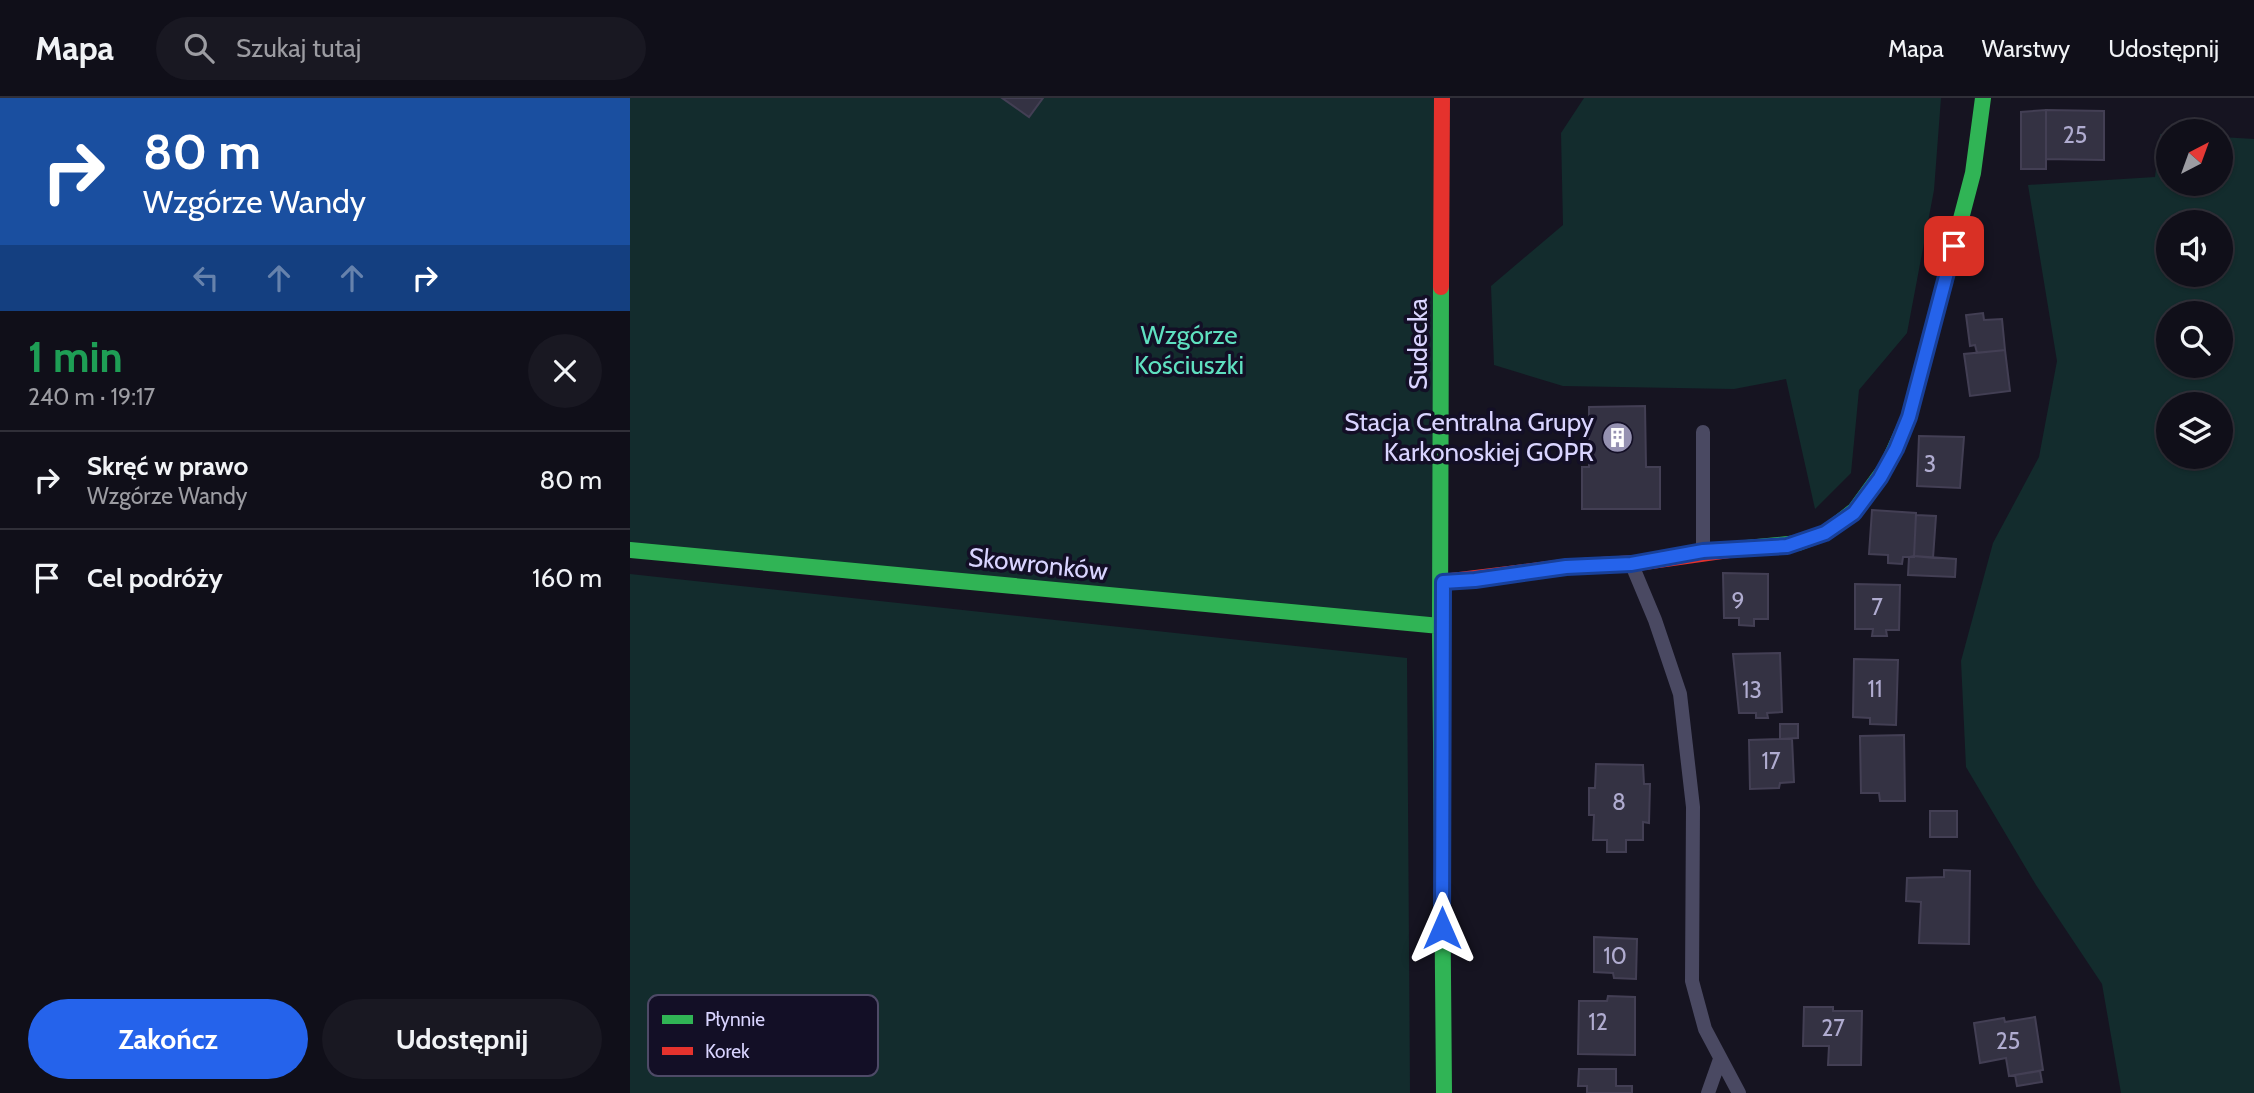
<!DOCTYPE html>
<html lang="pl">
<meta charset="utf-8">
<style>
:root{--surface:#100f19;--page:#191822;--text:#f1f3f6;--muted:#9c9ca2;--line:#302f38;--accent:#2563eb}
body{margin:0;font-family:Cabin,sans-serif;background:var(--page);color:var(--text);height:100vh;display:flex;flex-direction:column;font-size:26px;white-space:nowrap}
*{box-sizing:border-box;margin:0}
p{font-size:23px;color:var(--muted)}
.icon{flex:none;width:38px;height:38px;fill:none;stroke:currentColor;stroke-width:2;stroke-linecap:round;stroke-linejoin:round}
.map{position:relative;flex:1;overflow:hidden}
.details{display:flex;flex-direction:column;background:var(--surface);width:630px}
.details>*{flex:none}
.hud{background:#1a4fa0;color:#fff;overflow:hidden}
.needle{width:46px;rotate:41deg}
.fabs{position:absolute;left:1526px;top:21px;display:grid;gap:14px}
.fabs a{display:grid;place-items:center;width:77px;height:77px;border-radius:50%;background:var(--surface);box-shadow:0 2px 5px #0004,0 0 0 2px var(--line);font-size:35px}
.pin{position:absolute;display:grid;place-items:center;width:60px;height:60px;color:#fff;margin:-30px;border-radius:14px;box-shadow:0 4px 10px #0006}
.me{position:absolute;width:77px;margin:-38px;rotate:0deg;stroke-linejoin:round;filter:drop-shadow(0 0 5px #0008)}
.turn{display:flex;align-items:center;gap:24px;height:147px;padding:0 28px;font-size:32px}
.turn .icon{width:91px;height:91px;stroke-width:2.5}
.turn b{display:block;font-size:49px;line-height:60px}
.lanes{display:flex;align-items:center;height:66px;padding:0 28px;background:#0003;justify-content:center;gap:35px;direction:ltr}
.lanes .off{opacity:.35}
.round{display:grid;place-items:center;flex:none;width:74px;height:74px;border-radius:37px;background:var(--page)}
.summary{display:flex;align-items:center;justify-content:space-between;height:119px;padding:0 28px}
h1{font-size:42px;font-weight:800;line-height:52px;color:#1e9e55}
.primary-button{display:flex;gap:14px;margin-top:auto;padding:14px 28px}
.primary-button a{flex:1;height:80px;border-radius:42px;background:var(--accent);color:#fff;font-size:28px;font-weight:800;line-height:80px;text-align:center}
.primary-button a+a{background:var(--page);color:var(--text)}
ul{padding:0;list-style:none}
li{display:flex;align-items:center;gap:21px;height:98px;padding:0 28px;border-top:2px solid var(--line)}
li div{flex:1}
li b{display:block;font-size:26px}
li em{font-style:normal}
header{display:flex;align-items:center;gap:42px;box-sizing:border-box;height:98px;padding:0 35px;background:var(--surface);border-bottom:2px solid var(--line)}
header strong{font-size:33px}
nav{display:flex;gap:38px;margin-inline-start:auto;font-size:24px}
.search{width:490px;height:63px;background:var(--page);display:flex;align-items:center;gap:18px;box-sizing:border-box;padding:0 24px;border-radius:38px;color:var(--muted);font-size:26px}
main{display:flex;flex:1;min-height:0}
.map>svg:first-child{display:block}
</style>
<header>
<strong>Mapa</strong>
<div class="search"><svg class="icon" aria-label="search" viewBox="0 0 24 24"><circle cx="10" cy="10" r="6"/><path d="M15 15l6 6"/></svg>Szukaj tutaj</div>
<nav><a>Mapa</a><a>Warstwy</a><a>Udostępnij</a></nav>
</header>
<main>
<section class="details">
<div class="hud">
<div class="turn"><svg class="icon" aria-label="right" viewBox="0 0 24 24"><path d="M7 20v-9h11M14 6l5 5-5 5"/></svg><div><b>80 m</b>Wzgórze Wandy</div></div>
<div class="lanes"><svg class="icon off" aria-label="left" viewBox="0 0 24 24"><path d="M17 20v-9H6M10 6l-5 5 5 5"/></svg><svg class="icon off" aria-label="ahead" viewBox="0 0 24 24"><path d="M12 20V5M6 11l6-6 6 6"/></svg><svg class="icon off" aria-label="ahead" viewBox="0 0 24 24"><path d="M12 20V5M6 11l6-6 6 6"/></svg><svg class="icon" aria-label="right" viewBox="0 0 24 24"><path d="M7 20v-9h11M14 6l5 5-5 5"/></svg></div>
</div>
<div class="summary"><div><h1>1 min</h1><p>240 m · 19:17</p></div><a class="round"><svg class="icon" aria-label="close" viewBox="0 0 24 24"><path d="M6 6l12 12M18 6L6 18"/></svg></a></div>
<ul>
<li><svg class="icon" aria-label="right" viewBox="0 0 24 24"><path d="M7 20v-9h11M14 6l5 5-5 5"/></svg><div><b>Skręć w prawo</b><p>Wzgórze Wandy</p></div><em>80 m</em></li>
<li><svg class="icon" aria-label="arrive" viewBox="0 0 24 24"><path d="M6 21V4h12l-3 4 3 4H6"/></svg><div><b>Cel podróży</b></div><em>160 m</em></li>
</ul>
<div class="primary-button"><a>Zakończ</a><a>Udostępnij</a></div>
</section>
<div class="map">
<svg width="1624" height="995" viewBox="0 0 1624 995">
<rect width="100%" height="100%" fill="#161421"/>
<path fill="#132c2d" fill-rule="evenodd" d="M0,0h812l-2,528 -810,-76z
M954,0h357l-7,92 -27,143 -48,57 -8,83 -36,36 -29,-130 -52,10 -171,-3 -69,-21 -3,-79 72,-61 -2,-92z
M1530,36h8v50h53v-47l33,2v954h-133l-19,-109 -66,-99 -70,-118 -5,-106 32,-118 46,-86 18,-96 -29,-176 127,-8zM1538,124h53v53h-53zM1591,215v53h-53v-53zM1591,306v53h-53v-53z
M0,476l777,84 3,435h-780z"/>
<path fill="#343243" stroke="#433f54" stroke-width="2" d="M372,0h41l-14,19z
M1416,12l58,1v49l-58,-1z
M1416,12v59h-25v-57z
M1353,215l1,7 18,-1 3,31 -28,3 -2,-8 -5,1 -4,-31z
M1375,252l5,41 -40,5 -6,-42z
M1015,308l1,61h14v42h-78v-42h7v-60z
M1289,338l45,1 -4,51 -43,-2z
M1242,412l44,3 -2,44h-11l-1,7 -14,-1v-8l-19,-1z
M1286,417l20,1 -3,42 -19,-2z
M1284,458l42,3 -1,18 -47,-2 1,-18z
M1093,475l45,1v45h-14v7l-15,-1v-7h-15z
M1225,486l45,1 -1,45h-13l1,6h-15l1,-7h-18z
M1150,555l2,59 -15,1 1,5h-12v-5h-17l-6,-59z
M1224,561l44,1 -2,65 -26,-1v-6l-17,-1z
M1150,626h18v14l-18,1z
M1274,637l1,66h-25l-1,-8h-18l-1,-57z
M1150,641h12l2,43 -14,1 -1,5 -29,1 -1,-49z
M966,666l47,1 1,19h6l-1,39 -6,-1v18h-17v12h-19v-12h-14l1,-25h-5v-27h6z
M1300,713h27v26h-27z
M1314,772l26,1 -1,73 -50,-1 2,-41 -15,-1 1,-23 37,-1z
M964,839l43,2 -1,40 -22,-1 -1,-5 -19,-1z
M978,898l27,1v58l-57,-1 1,-53h28z
M1174,909h29v4h29l-1,54h-33l1,-19h-26z
M1405,919l8,53 -34,6 -3,-18 -26,5 -6,-40 30,-5 1,4z
M949,971h37v17h16v7h-45v-7h-9z
M1410,973l2,11 -25,4 -2,-11z"/>
<g fill="none" stroke-linecap="round" stroke-linejoin="round">
<path stroke="#4a4962" stroke-width="14" d="M1073,452v-118
M1002,467l23,55 25,74 13,113 -1,174 13,48 34,64
M1078,995l12,-34"/>
<path stroke="#30b455" stroke-width="16" d="M811,189l-1,339 4,467
M1106,451l62,-6 29,-11 28,-22 32,-44 22,-49 64,-244 10,-75
M0,452l810,76"/>
<path stroke="#e5322d" stroke-width="16" d="M811,189l1,-189
M813,484l121,-15 73,-4 99,-14"/>
</g>
<g fill="none" stroke-linecap="round" stroke-linejoin="round">
<defs>
<path id="route" d="M812,830l1,-346 32,-2 91,-13 65,-3 72,-13 84,-5 38,-13 29,-20 26,-35 16,-29 13,-32 45,-171"/>
</defs>
<use href="#route" stroke="#184099" stroke-width="18"/>
<use href="#route" stroke="#2563eb" stroke-width="12"/>
</g>
<defs>
<symbol id="building-disc" viewBox="-11 -11 22 22"><circle r="9.5" fill="#9591b1" stroke="#130f26"/><path d="M-4-6H4V6H1V3H-1V6H-4ZM-2.5-4.3h1.7v1.8h-1.7ZM.8-4.3h1.7v1.8H.8ZM-2.5-1h1.7V.8h-1.7ZM.8-1h1.7V.8H.8Z" fill="#fff"/></symbol>
</defs>
<g fill-rule="evenodd">
<use href="#building-disc" x="970" y="322" width="35" height="35"/>
</g>
<g text-anchor="middle" stroke-width="7" stroke-linejoin="round" paint-order="stroke">
<g font-size="23" fill="#b0acd0">
<text x="1445" y="45">25</text>
<text x="1300" y="374">3</text>
<text x="1108" y="511">9</text>
<text x="1247" y="517">7</text>
<text x="1245" y="599">11</text>
<text x="1122" y="600">13</text>
<text x="1141" y="671">17</text>
<text x="989" y="712">8</text>
<text x="985" y="866">10</text>
<text x="968" y="932">12</text>
<text x="1203" y="938">27</text>
<text x="1378" y="951">25</text>
</g>
<g font-size="26" fill="#5fe0c0" stroke="#130f26">
<text x="559" y="246">Wzgórze<tspan x="559" dy="30">Kościuszki</tspan></text>
</g>
<g font-size="26" fill="#d9d4ff" stroke="#130f26">
<text transform="translate(788 246) rotate(-90)" y="9">Sudecka</text>
<text transform="translate(408 466) rotate(6)" y="9">Skowronków</text>
</g>
<g font-size="26" fill="#d9d4ff" stroke="#130f26" text-anchor="end">
<text x="964" y="333">Stacja Centralna Grupy<tspan x="964" dy="30">Karkonoskiej GOPR</tspan></text>
</g>
</g>
<rect x="18" y="897" width="230" height="81" rx="10" fill="#130f26" stroke="#4e4a67" stroke-width="2"/>
<rect x="32" y="917" width="31" height="9" fill="#30b455"/>
<rect x="32" y="949" width="31" height="8" fill="#e5322d"/>
<g font-size="19" fill="#d9d4ff">
<text x="75" y="928">Płynnie</text>
<text x="75" y="960">Korek</text>
</g>
</svg>
<div class="fabs">
<a><svg class="needle" viewBox="-14 -14 28 28"><path d="M0-13l5 13h-10z" fill="#e53935"/><path d="M0 13l5-13h-10z" fill="#9c9ca2"/></svg></a>
<a><svg class="icon" aria-label="sound" viewBox="0 0 24 24"><path d="M4 9h4l5-4v14l-5-4H4zM17 9q2 3 0 6"/></svg></a>
<a><svg class="icon" aria-label="search" viewBox="0 0 24 24"><circle cx="10" cy="10" r="6"/><path d="M15 15l6 6"/></svg></a>
<a><svg class="icon" aria-label="layers" viewBox="0 0 24 24"><path d="M12 4l9 5-9 5-9-5zM3 14l9 5 9-5"/></svg></a>
</div>
<div class="pin" style="left:1324px;top:148px;background:#d93025"><svg class="icon" aria-label="arrive" viewBox="0 0 24 24"><path d="M6 21V4h12l-3 4 3 4H6"/></svg></div>
<svg class="me" style="left:812px;top:830px" viewBox="-20 -20 40 40"><path d="M0-17L14 15 0 8-14 15z" fill="#2563eb" stroke="#fff" stroke-width="4"/></svg>
</div>
</main>
